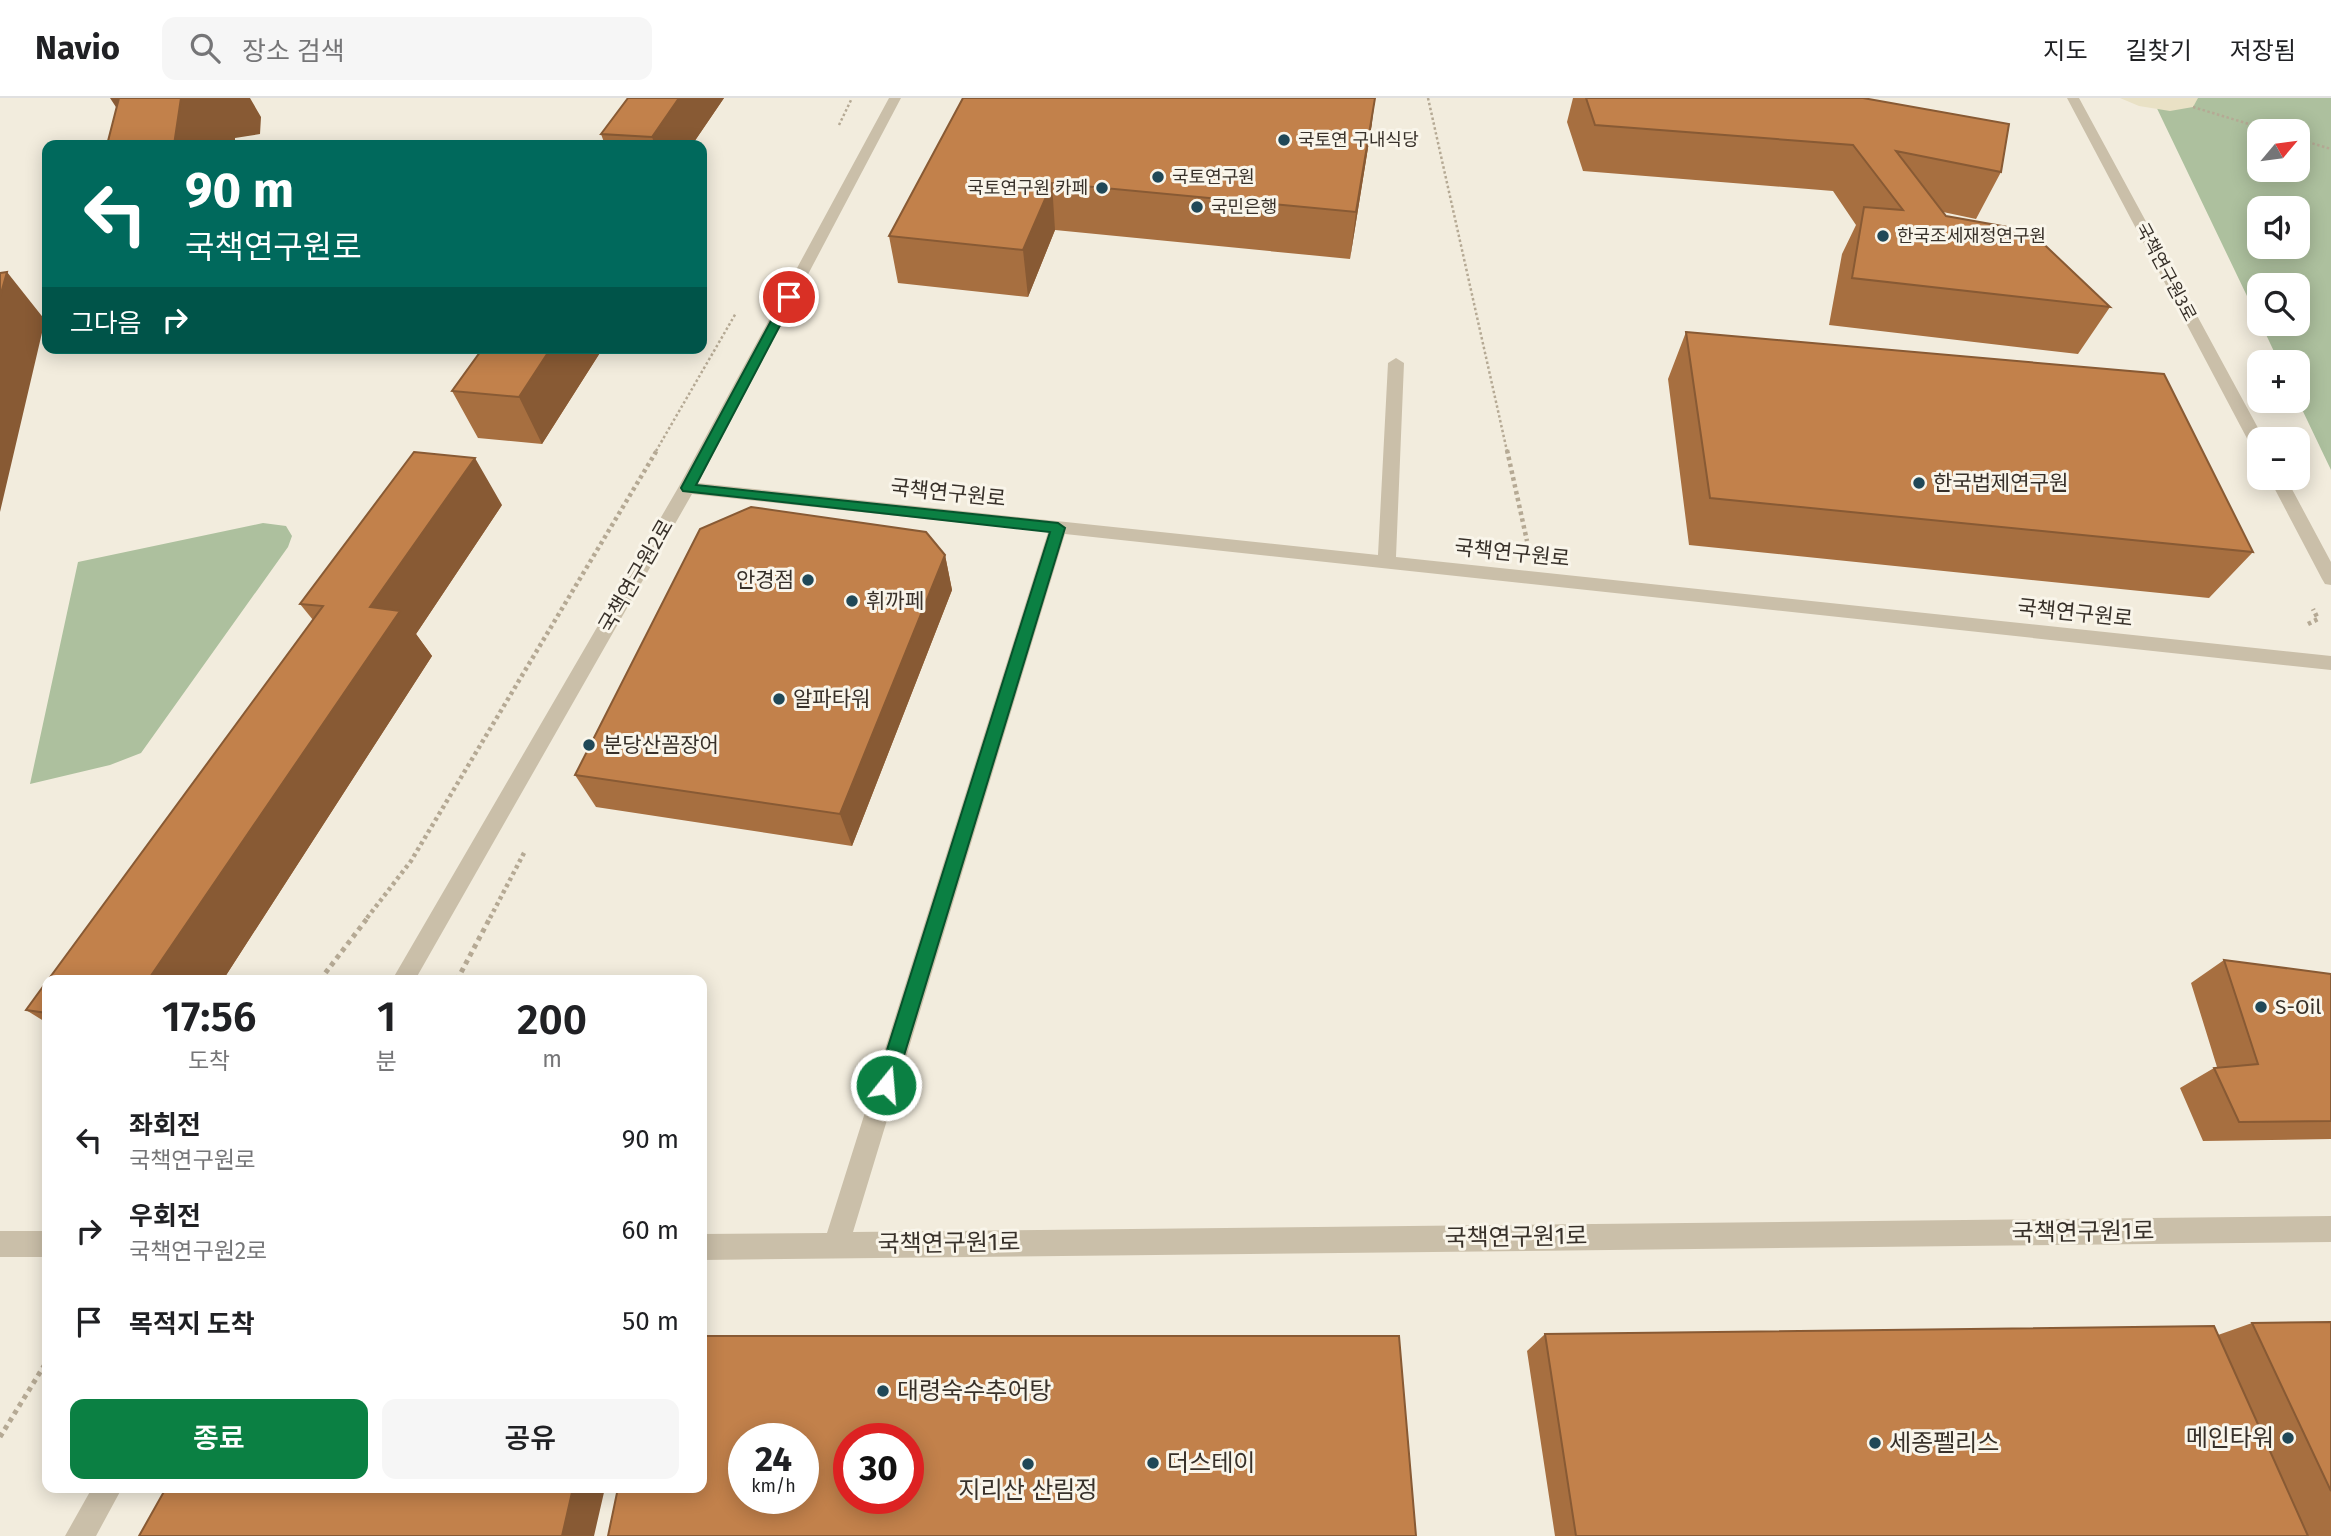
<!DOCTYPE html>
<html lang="ko">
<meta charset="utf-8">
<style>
:root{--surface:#fff;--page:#f6f6f6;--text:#202124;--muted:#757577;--line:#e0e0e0;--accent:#0b8043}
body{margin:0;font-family:"Fira Sans","Noto Sans KR",sans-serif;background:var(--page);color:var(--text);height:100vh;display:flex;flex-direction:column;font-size:26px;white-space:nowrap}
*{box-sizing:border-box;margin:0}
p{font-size:23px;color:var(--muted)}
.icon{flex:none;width:38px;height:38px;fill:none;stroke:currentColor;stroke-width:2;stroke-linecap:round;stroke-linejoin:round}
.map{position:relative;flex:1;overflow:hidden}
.drawer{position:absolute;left:42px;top:877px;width:665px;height:518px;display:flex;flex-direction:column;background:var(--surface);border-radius:14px;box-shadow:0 4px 18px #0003}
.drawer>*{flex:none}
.guide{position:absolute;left:42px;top:42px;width:665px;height:214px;border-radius:14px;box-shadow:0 4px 18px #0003;background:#00695c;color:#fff;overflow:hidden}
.needle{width:46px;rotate:61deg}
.controls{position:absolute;left:2247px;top:21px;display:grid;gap:14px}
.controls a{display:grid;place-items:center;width:63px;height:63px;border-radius:14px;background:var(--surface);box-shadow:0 4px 18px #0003;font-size:35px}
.speed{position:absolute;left:728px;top:1325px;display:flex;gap:14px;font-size:35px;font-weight:700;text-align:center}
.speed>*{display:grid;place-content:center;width:91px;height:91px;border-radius:50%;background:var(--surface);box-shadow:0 4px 18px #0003;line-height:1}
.speed small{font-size:18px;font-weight:400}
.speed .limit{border:10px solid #d22;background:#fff;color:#111}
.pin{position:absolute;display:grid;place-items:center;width:60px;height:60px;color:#fff;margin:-30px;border:4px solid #fff;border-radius:50%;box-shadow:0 2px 7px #0007}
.me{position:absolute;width:77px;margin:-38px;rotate:17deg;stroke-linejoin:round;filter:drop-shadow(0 0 5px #0008)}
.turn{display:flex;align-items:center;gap:24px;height:147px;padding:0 28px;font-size:32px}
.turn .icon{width:91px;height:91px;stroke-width:2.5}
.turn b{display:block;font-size:49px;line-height:60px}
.then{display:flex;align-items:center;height:66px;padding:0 28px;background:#0003;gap:14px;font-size:26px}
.eta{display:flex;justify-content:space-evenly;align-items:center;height:119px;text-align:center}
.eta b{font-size:42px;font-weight:600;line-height:49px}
.button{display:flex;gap:14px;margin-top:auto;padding:14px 28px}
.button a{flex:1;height:80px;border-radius:14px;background:var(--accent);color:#fff;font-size:28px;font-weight:600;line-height:80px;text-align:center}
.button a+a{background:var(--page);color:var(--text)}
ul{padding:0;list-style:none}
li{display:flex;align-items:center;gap:21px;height:91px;padding:0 28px}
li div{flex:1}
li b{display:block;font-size:26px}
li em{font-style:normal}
header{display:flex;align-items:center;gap:42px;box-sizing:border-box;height:98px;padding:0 35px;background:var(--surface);border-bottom:2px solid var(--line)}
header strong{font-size:33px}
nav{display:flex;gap:38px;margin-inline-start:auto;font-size:24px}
.search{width:490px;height:63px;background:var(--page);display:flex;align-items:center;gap:18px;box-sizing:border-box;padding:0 24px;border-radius:14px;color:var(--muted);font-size:26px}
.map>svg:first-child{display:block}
</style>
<header>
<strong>Navio</strong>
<div class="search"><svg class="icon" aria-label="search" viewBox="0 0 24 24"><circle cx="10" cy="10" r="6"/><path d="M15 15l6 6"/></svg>장소 검색</div>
<nav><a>지도</a><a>길찾기</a><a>저장됨</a></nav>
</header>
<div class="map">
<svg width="2331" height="1438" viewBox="0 0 2331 1438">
<rect width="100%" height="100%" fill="#f2ecdd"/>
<path fill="#adc09e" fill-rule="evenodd" d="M2152,0h179v372l-33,-69v-39h-19l-18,-38h37v-39h-39v36zM2259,33h39v39h-39zM2259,110h39v39h-39z
M263,425l23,3 6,10 -4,11 -147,206 -31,12 -80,19 48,-222z"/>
<path fill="#e9e1c5" d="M2120,0h78l-5,9 -23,4 -31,-5z"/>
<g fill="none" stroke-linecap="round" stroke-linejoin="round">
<path stroke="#b5a994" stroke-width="2.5" stroke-dasharray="2.5 2.5" stroke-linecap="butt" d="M1428,0l79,353
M2193,9l79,24
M839,27l13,-27
M2298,41l33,10
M656,353l80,-138"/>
<path stroke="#b5a994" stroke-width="4.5" stroke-dasharray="3.5 3.5" stroke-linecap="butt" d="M1507,352l20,91
M2308,526l10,-5 -5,-10
M367,820l44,-57 246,-411
M490,820l35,-67"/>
<path stroke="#b5a994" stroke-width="5" stroke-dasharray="4.5 4.5" stroke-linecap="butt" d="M320,882l49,-64
M457,882l34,-64
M0,1339l47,-76"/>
<path fill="#cabfa9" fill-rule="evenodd" d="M889,0h12l-203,385 680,72 10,-192 8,-5 8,5 -8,194 935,99v14l-1266,-136 -212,698 1478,-16v26l-1629,18v-26l125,-1 221,-701 -356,-38 -277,486h-23l286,-492z
M2067,0h12l185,341h-5v12l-8,-5z
M2269,380h17l45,84v23l-6,-1 -3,-5z
M0,1133h47v26h-47z
M92,1390h30l-26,48h-31z"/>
</g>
<path fill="#a76f40" d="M628,0h96l-32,47h-87l-4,-11z
M963,0l409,25 -22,136 -295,-29 -27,67 -130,-14 -9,-47z
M1573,0h290l138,74 -25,47 -33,-7 3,4 164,91 -32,47 -249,-29 13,-71 14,-29 -23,-34 -250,-20 -16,-49z
M1686,234l567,220 -44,46 -520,-53 -21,-166z
M483,250h120l-61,96 -64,-6 -26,-47z
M502,407l-86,129 16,22 -209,324h-175l265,-360 -13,-16z
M945,457l7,35 -100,256 -256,-39 -21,-32z
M2224,862l107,14v165l-128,2 -23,-53 34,-20 3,-1 -26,-84z
M47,883v42l-21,-13z
M2331,1224v214h-776l-28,-185 18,-17 673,1 34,-12z"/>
<path fill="#885a34" d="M110,0h10l21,47z
M181,0h69l11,19 -1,17 -25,4v7h-61z
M679,0h45l-32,47h-37l-3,-8z
M1375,0l-3,25 -22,136 6,-47z
M1052,85l3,47 -27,67 -5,-47z
M7,174l38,48 -45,192v-215z
M551,250h52l-61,96 -23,-47z
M475,360l27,47 -86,129 16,22 -209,324h-75l222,-373z
M945,457l7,35 -100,256 -12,-32z
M573,1390h32l-11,48h-32z"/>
<path fill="#c2814b" stroke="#885a34" stroke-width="2" fill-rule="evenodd" d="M119,0h62l-7,47h-67z
M628,0h51l-27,39 -51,-3z
M963,0h412l-19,114 -304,-29 -29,67 -134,-14z
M1586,0h277l146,26 -8,48 -105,-21 50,65 84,15 80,76 -258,-29 12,-71 39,3 -50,-65 -258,-20z
M7,174l-7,25v-24z
M1686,234l478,42 89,178 -543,-54z
M483,250h68l-32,49 -67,-6z
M414,354l61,6 -105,149 30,4 -252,369h-100l275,-374 -23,-2z
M751,409l175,25 19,23 -105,259 -265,-39 125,-246z
M2224,862l107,14v147l-92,1 -25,-54 44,-4z
M47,883v32l-21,-3z
M2331,1224v169l-79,-168z
M2214,1228l94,210h-732l-31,-202z
M702,1238h697l17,200h-808l10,-48h84zM744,1340h59v60h-59zM849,1340h59v60h-59z
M166,1390h407l-11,48h-423z"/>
<path fill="#0b8043" stroke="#07532c" stroke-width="2" d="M785,197l10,2 -99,188 362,38 7,5 -170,557 -3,6 -6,3 -7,-3 -3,-6 174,-553 -367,-41 -2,-3z"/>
<g fill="#204857" stroke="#f9f5ea" stroke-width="2.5">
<circle cx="1284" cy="42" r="7"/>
<circle cx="1158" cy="79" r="7"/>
<circle cx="1102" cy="90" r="7"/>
<circle cx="1197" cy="109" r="7"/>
<circle cx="1883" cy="138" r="7"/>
<circle cx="1919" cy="385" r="7"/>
<circle cx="808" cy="482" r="7"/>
<circle cx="852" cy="503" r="7"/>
<circle cx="779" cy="601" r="7"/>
<circle cx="589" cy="647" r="7"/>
<circle cx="2261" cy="909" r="7"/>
<circle cx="883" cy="1293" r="7"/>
<circle cx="2288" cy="1340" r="7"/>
<circle cx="1875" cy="1345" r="7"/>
<circle cx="1153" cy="1365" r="7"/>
<circle cx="1028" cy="1366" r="7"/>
</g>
<g text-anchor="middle" stroke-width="6" stroke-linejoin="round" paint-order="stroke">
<g font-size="18" fill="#373029" stroke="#f9f5ea" text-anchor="start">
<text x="1298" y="48">국토연 구내식당</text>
<text x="1172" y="85">국토연구원</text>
<text x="1088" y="96" text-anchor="end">국토연구원 카페</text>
<text x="1211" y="115">국민은행</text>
<text x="1897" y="144">한국조세재정연구원</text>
</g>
<g font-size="18" fill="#373029" stroke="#f9f5ea">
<text transform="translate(2166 174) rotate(62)" y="6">국책연구원3로</text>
</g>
<g font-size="21" fill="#373029" stroke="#f9f5ea" text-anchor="start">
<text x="1933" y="392">한국법제연구원</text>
<text x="794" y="489" text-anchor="end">안경점</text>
<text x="866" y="510">휘까페</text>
<text x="793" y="608">알파타워</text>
<text x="603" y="654">분당산꼼장어</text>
<text x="2275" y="916">S-Oil</text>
</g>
<g font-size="21" fill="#373029" stroke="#f9f5ea">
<text transform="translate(948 395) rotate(6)" y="7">국책연구원로</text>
<text transform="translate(1512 455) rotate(6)" y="7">국책연구원로</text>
<text transform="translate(636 478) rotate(-60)" y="7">국책연구원2로</text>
<text transform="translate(2075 515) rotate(6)" y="7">국책연구원로</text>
</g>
<g font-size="24" fill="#373029" stroke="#f9f5ea">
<text transform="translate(2083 1134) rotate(-1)" y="8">국책연구원1로</text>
<text transform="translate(1516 1139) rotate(-1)" y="8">국책연구원1로</text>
<text transform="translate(949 1145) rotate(-1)" y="8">국책연구원1로</text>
</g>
<g font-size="24" fill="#373029" stroke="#f9f5ea" text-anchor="start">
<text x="897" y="1301">대령숙수추어탕</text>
<text x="2274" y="1348" text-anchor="end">메인타워</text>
<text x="1889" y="1353">세종펠리스</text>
<text x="1167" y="1373">더스테이</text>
<text x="1028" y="1400" text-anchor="middle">지리산 산림정</text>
</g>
</g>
</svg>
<div class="controls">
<a><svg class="needle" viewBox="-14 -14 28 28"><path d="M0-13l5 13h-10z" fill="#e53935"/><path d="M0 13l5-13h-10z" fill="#757577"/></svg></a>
<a><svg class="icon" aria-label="sound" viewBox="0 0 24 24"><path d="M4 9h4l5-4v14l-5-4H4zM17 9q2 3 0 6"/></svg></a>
<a><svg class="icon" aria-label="search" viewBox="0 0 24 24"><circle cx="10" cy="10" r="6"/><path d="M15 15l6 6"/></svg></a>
<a>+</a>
<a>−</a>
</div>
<div class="speed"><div>24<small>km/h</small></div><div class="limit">30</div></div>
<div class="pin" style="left:789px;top:199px;background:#d93025"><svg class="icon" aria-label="arrive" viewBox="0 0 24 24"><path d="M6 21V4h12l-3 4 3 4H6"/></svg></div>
<svg class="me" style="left:886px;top:987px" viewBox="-20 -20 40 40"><circle r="17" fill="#0b8043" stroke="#fff" stroke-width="3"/><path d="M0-11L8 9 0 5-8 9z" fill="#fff"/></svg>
<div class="guide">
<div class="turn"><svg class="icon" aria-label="left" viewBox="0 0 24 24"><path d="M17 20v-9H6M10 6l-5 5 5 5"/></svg><div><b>90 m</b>국책연구원로</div></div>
<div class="then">그다음<svg class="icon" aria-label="right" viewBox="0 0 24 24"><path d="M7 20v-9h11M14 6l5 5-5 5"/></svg></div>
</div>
<section class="drawer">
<div class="eta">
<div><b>17:56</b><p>도착</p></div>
<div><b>1</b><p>분</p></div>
<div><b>200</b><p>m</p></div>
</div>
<ul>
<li><svg class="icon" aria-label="left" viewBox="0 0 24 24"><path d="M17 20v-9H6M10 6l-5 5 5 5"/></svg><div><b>좌회전</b><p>국책연구원로</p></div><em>90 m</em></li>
<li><svg class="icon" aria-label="right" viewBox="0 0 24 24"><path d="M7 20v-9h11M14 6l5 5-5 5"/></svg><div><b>우회전</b><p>국책연구원2로</p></div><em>60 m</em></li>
<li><svg class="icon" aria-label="arrive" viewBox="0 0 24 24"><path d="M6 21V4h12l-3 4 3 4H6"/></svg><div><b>목적지 도착</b></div><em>50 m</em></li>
</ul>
<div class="button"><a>종료</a><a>공유</a></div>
</section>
</div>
